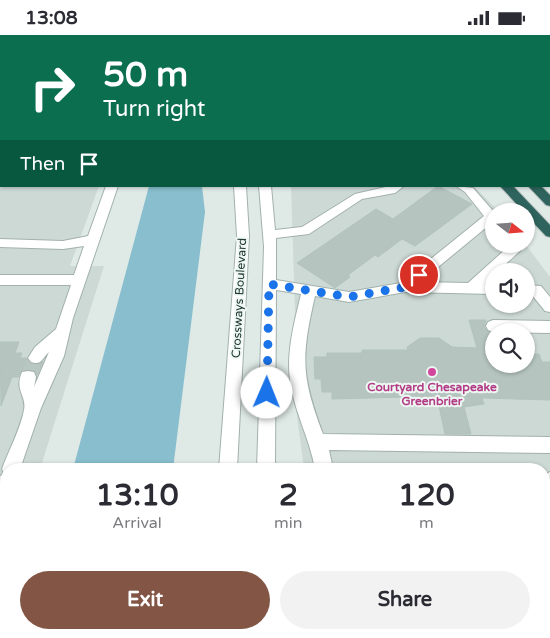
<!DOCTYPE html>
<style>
:root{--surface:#fff;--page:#f2f2f3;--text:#2b2b33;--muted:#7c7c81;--accent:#825545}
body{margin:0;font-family:"Varela Round",sans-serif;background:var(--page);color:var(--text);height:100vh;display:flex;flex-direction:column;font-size:19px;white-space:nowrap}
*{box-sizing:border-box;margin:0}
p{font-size:16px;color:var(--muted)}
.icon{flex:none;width:28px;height:28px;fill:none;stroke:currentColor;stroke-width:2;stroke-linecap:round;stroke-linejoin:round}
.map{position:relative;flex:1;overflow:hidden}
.side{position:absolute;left:0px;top:428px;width:550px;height:176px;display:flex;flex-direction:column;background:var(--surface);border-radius:20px 20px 0 0;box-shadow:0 1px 4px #0004}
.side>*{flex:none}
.hud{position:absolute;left:0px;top:0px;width:550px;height:152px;box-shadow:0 1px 4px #0004;background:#0b6e4f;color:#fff;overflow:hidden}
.needle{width:32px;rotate:107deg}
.fabs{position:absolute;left:485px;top:168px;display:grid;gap:10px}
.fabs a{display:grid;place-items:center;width:50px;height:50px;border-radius:50%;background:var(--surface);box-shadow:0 1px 4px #0004;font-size:25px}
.pin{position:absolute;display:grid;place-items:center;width:42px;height:42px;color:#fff;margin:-21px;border:2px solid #fff;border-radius:50%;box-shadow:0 1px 5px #0007}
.me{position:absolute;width:55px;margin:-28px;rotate:1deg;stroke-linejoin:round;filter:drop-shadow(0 0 4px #0008)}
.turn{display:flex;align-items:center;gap:18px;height:105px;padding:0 20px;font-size:22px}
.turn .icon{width:65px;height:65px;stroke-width:2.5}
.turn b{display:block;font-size:35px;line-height:42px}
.then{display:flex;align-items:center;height:48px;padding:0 20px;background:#0003;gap:10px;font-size:19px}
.eta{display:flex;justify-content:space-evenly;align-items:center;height:85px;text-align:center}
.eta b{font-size:30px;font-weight:700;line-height:35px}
.button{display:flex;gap:10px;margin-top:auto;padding:10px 20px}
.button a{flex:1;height:58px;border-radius:30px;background:var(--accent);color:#fff;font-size:20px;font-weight:700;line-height:58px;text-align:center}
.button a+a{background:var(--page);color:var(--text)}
.status{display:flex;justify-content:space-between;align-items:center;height:35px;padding:0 25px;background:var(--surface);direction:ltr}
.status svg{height:14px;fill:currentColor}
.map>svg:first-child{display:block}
</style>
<div class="status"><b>13:08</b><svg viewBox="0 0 49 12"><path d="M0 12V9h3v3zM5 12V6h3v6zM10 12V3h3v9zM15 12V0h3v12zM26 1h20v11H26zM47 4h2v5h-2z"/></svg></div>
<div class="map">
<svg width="550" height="603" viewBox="0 0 550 603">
<rect width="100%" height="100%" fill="#dfeae6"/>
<path fill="#cdd9d5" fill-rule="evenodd" d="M0,0h123l2,1h-124l-1,99z
M0,119l1,32h98l-29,80h34l-64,203h-34v108l-6,19z
M291,151h183l24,25h-4v33h31l25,33v287l-6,12v-107h-240l-15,-114 6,-42zM494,236h32v33h-32zM494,296h32v33h-32z
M361,598h156l-3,5h-105z"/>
<path fill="#88becd" d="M149,151h53l3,26 -32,257h-100z
M29,598h103l-2,5h-101z"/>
<path fill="#b5c4bf" stroke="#b2c3bd" d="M438,151l34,18 -57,42 -13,-7 -24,18 -3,-2 -27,20 2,2 -15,11 -38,-25 79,-54 17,10z
M469,285h17l-2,7 6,6 4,12v19h32v-10h13l3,8h8v38l-68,-2 2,6 -20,3 7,27h-26l-6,-28 -32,-2 -1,-7 -74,2v-7h-10l-1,-13h-6l-1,-22h13v-4h35v-3h46l-1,-3 13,-9h19l13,9 25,1z
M0,307h19l-4,11h7l-2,5h6l8,7 9,-3 -6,13 -3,-5 -6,-1 -6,1 -4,7h-6l-11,29z"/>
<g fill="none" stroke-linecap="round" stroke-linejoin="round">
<path stroke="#b9c7c2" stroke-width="15" stroke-dasharray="15 8" stroke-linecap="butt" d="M28,342l8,-19"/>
<defs>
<path id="minor" d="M34,0h60l-1,1z
M101,0h9l1,1h-9z
M143,0h9l1,1h-9z
M165,0h8l1,1h-8z
M215,0h8l1,1h-8z
M332,0h8l1,1h-8z
M0,88h1v6h-1z
M0,106h1v6h-1z
M0,128h1v6h-1z
M106,151h12l-45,132 -9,38 -23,52 -21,61h-14v36l-6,3v-32l4,-2 -2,-5c7,-19 18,-39 22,-59 3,-14 -10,-20 -2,-38l6,-1 6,1 2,5 -2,10 15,-35c-7,6 -7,14 -18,10l-3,-4 7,-11 21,-18 15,-44h-71v-10h74l10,-29 -21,3 -63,-2v-8l63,2 25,-5z
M234,151h12l3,50 -12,233h-18l18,-233z
M259,151h12l4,44 27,-3 53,-33 35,-8h14l-9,7 -33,6 -53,35 -33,4v42l73,12 52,-9 83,-67 -19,-24 -9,-6 17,2 21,24v9l-74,61 48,1 40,-36v-3h12v7l-22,20h-4v5l-9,8h9v10l-89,-2 -56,10 -34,-6c-14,61 -14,80 8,138l227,3v16l-221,-3 4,19h-18c-5,-29 -19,-54 -24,-82 -6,-32 3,-63 10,-93l-25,-4 -1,179h-18l7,-222z
M526,250l15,1 9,11v15l-5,-1 -13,-16h-6z
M493,285l57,1v12l-57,-1 -5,-2 -2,-4 2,-4z
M550,437v30l-6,2v-29z
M195,598h22l-2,5h-22z
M242,598h22l-1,5h-22z"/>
<path id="highway" d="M366,0h8l1,1h-8z
M385,0h8l1,1h-8z
M420,0h8l1,1h-8z
M436,0h9l1,1h-9z
M450,0h8l1,1h-8z
M479,0h9l1,1h-9z
M549,52h1v7l-1,-1z
M549,83h1v7h-1z
M549,98h1v7h-1z
M549,120h1v7h-1z
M549,134h1v7h-1z
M500,151h13l37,39v12l-4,-1 -20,-21v-4h-3z
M528,151h13l9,9v11l-4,-1z"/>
</defs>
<use href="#minor" stroke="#a2b1ad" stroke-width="2"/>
<use href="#highway" stroke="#bcc4c2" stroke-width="2"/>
<use href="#minor" fill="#fff" fill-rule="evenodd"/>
<use href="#highway" fill="#2e645d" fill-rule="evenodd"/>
</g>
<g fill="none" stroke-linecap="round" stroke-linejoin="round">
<path stroke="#1a73e8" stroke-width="9" stroke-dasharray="0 16.2" d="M267,358l2,-109 80,13 56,-10 14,-12"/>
</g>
<circle fill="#d1479c" stroke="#eff7f3" stroke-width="2" cx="432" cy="337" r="5"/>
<g text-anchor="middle" stroke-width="4" stroke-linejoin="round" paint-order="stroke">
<g font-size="12" fill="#213934" stroke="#eff7f3">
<text transform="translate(239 263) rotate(-87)" y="4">Crossways Boulevard</text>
</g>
<g font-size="12" font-weight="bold" fill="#b23c85" stroke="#eff7f3">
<text x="432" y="356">Courtyard Chesapeake<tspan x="432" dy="14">Greenbrier</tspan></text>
</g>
</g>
</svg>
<div class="fabs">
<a><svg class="needle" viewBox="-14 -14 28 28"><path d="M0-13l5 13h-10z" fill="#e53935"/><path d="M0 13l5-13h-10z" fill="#7c7c81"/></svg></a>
<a><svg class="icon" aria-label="sound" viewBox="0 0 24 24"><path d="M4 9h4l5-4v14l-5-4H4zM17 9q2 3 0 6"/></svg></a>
<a><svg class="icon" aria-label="search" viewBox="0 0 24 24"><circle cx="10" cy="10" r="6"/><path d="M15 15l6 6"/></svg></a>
</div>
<div class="pin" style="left:419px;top:240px;background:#d93025"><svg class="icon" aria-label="arrive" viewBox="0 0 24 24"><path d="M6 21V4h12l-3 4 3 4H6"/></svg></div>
<svg class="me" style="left:267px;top:358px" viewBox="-20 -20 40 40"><circle r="19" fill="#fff"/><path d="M0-13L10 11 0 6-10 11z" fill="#1a73e8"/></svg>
<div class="hud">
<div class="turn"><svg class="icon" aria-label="right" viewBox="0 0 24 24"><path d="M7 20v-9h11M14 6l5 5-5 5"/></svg><div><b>50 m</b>Turn right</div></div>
<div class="then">Then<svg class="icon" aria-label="arrive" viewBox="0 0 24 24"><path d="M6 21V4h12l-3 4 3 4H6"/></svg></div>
</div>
<section class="side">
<div class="eta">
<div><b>13:10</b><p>Arrival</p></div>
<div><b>2</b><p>min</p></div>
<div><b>120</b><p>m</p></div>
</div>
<div class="button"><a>Exit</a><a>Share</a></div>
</section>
</div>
